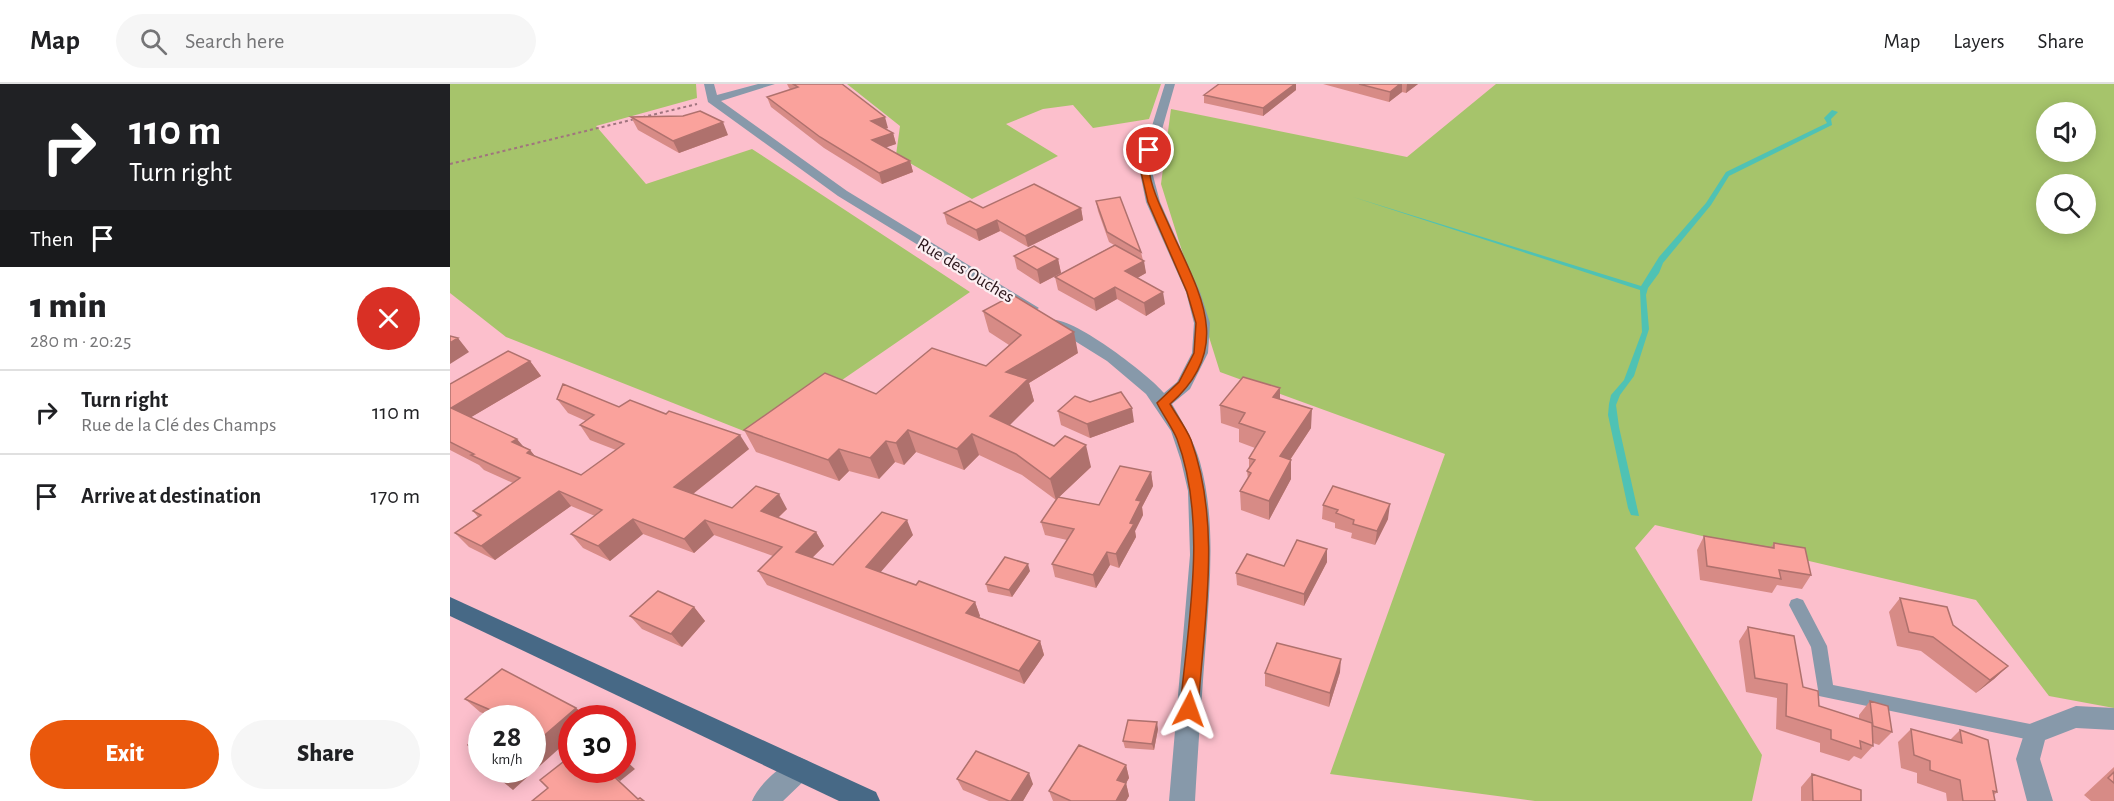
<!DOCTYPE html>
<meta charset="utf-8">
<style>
:root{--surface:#fff;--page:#f6f6f6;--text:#202124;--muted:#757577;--line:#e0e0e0;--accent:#ea580c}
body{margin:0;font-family:"Alegreya Sans",sans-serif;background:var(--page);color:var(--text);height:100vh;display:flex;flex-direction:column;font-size:22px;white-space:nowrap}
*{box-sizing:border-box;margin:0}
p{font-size:20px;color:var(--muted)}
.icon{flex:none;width:33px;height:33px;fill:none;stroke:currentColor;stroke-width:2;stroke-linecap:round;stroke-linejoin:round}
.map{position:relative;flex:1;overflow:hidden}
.side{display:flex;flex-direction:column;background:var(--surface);width:450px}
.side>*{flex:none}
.hud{background:#202124;color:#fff;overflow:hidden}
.buttons{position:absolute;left:1586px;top:18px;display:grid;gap:12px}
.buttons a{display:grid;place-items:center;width:60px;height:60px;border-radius:50%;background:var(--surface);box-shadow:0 3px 15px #0003;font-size:30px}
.speed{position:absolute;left:18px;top:621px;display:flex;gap:12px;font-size:30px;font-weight:700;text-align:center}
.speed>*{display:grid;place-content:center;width:78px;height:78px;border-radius:50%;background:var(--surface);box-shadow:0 3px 15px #0003;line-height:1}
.speed small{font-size:15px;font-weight:400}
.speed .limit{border:9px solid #d22;background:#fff;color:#111}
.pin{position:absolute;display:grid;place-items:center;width:51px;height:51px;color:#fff;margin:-26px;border:3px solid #fff;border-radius:50%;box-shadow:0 2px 6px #0007}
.me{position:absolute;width:66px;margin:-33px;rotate:4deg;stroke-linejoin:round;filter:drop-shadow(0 0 4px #0008)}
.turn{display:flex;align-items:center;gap:21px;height:126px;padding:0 30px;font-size:27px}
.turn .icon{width:78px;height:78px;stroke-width:2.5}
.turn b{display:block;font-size:42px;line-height:51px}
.then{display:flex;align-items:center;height:57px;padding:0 30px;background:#0003;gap:12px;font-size:22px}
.round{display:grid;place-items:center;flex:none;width:63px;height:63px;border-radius:32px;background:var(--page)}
.overview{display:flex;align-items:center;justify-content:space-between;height:102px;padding:0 30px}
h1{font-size:36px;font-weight:800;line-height:45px}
.action{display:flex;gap:12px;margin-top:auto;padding:12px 30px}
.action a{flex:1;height:69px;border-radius:36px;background:var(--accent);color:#fff;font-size:24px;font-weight:800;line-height:69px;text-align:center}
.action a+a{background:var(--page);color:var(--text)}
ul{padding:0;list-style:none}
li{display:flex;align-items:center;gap:18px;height:84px;padding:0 30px;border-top:2px solid var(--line)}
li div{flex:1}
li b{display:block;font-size:22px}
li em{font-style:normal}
header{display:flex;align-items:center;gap:36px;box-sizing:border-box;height:84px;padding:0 30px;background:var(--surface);border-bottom:2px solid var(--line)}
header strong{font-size:28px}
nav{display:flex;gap:33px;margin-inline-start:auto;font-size:21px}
.search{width:420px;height:54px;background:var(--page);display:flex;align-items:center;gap:15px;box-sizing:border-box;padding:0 21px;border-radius:33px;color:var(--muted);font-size:22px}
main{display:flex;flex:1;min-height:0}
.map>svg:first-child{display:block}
</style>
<header>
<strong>Map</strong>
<div class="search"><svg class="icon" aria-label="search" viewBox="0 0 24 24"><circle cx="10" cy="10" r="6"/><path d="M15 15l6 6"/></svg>Search here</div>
<nav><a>Map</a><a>Layers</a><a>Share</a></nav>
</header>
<main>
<section class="side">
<div class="hud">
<div class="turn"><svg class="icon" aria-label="right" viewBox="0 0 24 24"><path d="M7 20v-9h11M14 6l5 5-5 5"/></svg><div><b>110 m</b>Turn right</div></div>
<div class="then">Then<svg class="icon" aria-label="arrive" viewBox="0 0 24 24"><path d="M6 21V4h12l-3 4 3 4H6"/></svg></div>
</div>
<div class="overview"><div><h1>1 min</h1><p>280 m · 20:25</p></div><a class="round" style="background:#d93025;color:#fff"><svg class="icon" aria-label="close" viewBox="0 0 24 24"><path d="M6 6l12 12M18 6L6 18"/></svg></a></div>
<ul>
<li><svg class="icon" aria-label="right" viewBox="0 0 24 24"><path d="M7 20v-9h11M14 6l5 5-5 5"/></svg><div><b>Turn right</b><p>Rue de la Clé des Champs</p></div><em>110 m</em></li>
<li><svg class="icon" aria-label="arrive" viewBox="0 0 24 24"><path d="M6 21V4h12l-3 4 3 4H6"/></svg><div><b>Arrive at destination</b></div><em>170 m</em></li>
</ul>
<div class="action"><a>Exit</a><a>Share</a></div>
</section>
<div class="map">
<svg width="1664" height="717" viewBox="0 0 1664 717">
<rect width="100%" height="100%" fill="#fcbfcc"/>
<path fill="#a6c46b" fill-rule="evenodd" d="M0,0h246l1,14 -101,28 50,58 106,-35 218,143 -211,145 -253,-100 -56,-44z
M397,0h314l-12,35 -56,9 -20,-23 -30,4 -37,15 52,32 -86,43 -76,-44 4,-29z
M1046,0h618v624l-65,-12 -73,-96 -321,-75 -20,23 127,207 -10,46h-217l-205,-27 115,-320 -225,-82 -59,-188 10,-75 236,48zM1596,28h39v40h-39zM1596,100h39v40h-39z"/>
<path fill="#4fc2b4" d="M1382,26l6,2 -7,7 1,6 -103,51 -18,29 -48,58 -4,10 -11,15 -2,7 3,34 -15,47 -14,19 -4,10 3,22 20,89 -8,-1 -3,-7 -20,-93 1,-11 2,-9 13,-15 18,-48 -2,-42 -287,-93 288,89 18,-29 47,-54 20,-31 101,-49 -3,-5z"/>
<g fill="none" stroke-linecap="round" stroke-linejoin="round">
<path stroke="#a0747e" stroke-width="2" stroke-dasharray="3 3" stroke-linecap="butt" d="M0,80l247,-60"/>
<path fill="#8799aa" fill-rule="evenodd" d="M1347,514l6,2 24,46 6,39 202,40 6,2 3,6 -3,6 -6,2 -216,-45 -8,-49 -22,-42 2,-5z"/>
<path fill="#8799aa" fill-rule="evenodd" d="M254,0h10l3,11 41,-11h17l-54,17 126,90 192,117 -8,5 -5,-2 -188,-115 -130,-94z
M715,0h10l-24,84 9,34 40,90 10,31 -2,30 -18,36 -18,15c11,19 22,37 28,58 16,58 10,119 6,178 -4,54 -8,107 -11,161h-26l21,-246 -2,-64 -7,-30 -10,-30 -25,-37 -39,-33 -61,-38 3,-3c21,-6 100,55 115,73l13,-11 15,-29 2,-30 -8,-31 -40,-90 -7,-34z
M1626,622l38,2v22l-38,-2 -31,12 -5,19 13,42h-26l-11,-42 11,-34z
M349,673l9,4 3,8 -3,8 -25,24h-31c7,-17 30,-37 47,-44z"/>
<path fill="#476986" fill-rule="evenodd" d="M0,513l426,195 4,9h-41l-389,-185z"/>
</g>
<path fill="#d78b86" d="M337,0h55l46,44 -3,1 8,4 3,11 -10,3 24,14 3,11 -31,12 -58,-36 -53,-41 -4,-10 24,-7 -2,-2z
M873,0h95l-12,9 -4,-1 -13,10z
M846,6l-33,26 -59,-13v-8z
M181,33l97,18 -49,18 -41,-23z
M646,117l45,51 5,21 -9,5 28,26 -19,12 -29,-17 -21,12 -38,-21 -3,-13 59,-32 -5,-3 -11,-31z
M533,124h98l2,12 -55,27 -28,-16 -21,10 -32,-17 -3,-11z
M564,172l44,3 3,14 -21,11 -23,-15z
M533,227l95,42 -49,30 5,18 -25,24 82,42 -32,30 40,8 52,-33 2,14 -11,21 1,8 -8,16 1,6 -17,31 -9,-3 -14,23 -41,-11 -3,-13 15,-24 -22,-5 -4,-13 15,-22 -34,-25 -43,-20 -15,15 -48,-18 -12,13 -9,-3 -16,17 -30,-8 -10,10 -83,-29 -12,-22 242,-64 23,-21 -20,-13z
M80,277l11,15 -70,41 59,33 5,6 46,19 35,-25 -26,-10 -10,-15 6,-4 -18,-8 -11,-14 62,8 130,42 -56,45 39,14 55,1 -9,9 38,14 8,14 -12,12 21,7 80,-30 -33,37 36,13 59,17 5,14 -1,1 61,24 4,14 -20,29 -257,-99 -9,-14 15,-15 -59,-21 -20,18 -51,-19 -33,27 -27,-13 -12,-14 24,-18 -24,-10 -76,54 -26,-13 -14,-14 23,-16 -5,-6 40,-28 -29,-13 -5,-5 -29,-15v-66z
M830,304v11l31,29 -21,32h1v19l-22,41 -28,-10 -1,-19 8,-12 -1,-8 2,-3v-10l6,-10 -16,-6v-13l-18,-6 -1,-18z
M608,327l76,11 -44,16 -29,-13z
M873,421l65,14 -13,26 -24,-7 1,-5 -17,-5v-5l-13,-4z
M1254,452l67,11 3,-4 37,32 -9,14 -25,-4 -5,8 -72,-13 -3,-30z
M877,465v13l-23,44 -67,-21 -1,-12 48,-7z
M580,487l-18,26 -24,-5 -2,-8z
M1450,514l53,27 55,41 -14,13 -18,14 -55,-42 -24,-5 -8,-34z
M244,523l11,14 -23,26 -40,-18 -12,-13z
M1298,543l71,79 40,13v-4l11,-14 22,31 -13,13 -6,-2v3l-12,13 -7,-3 -5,5 -29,-9v-9l-44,-14 1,-31 -31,-6 -7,-51z
M890,588l-11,35 -64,-21v-13z
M15,615l111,9 12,10h-16l-59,72 19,-72h-37l-15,-6z
M708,645l-4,21 -29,-2 -2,-7z
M1461,645l39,11 10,-10 37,62 -3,3 1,6h-48l-1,-8 -29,-10v-10l-16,-5 -3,-26z
M676,681l3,13 -3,5 3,13 -3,5h-73l-4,-10z
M1664,683v34h-23l-7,-6z
M1362,690l49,27h-60v-14z
M507,695l76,5 -10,17h-34l-26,-11z"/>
<path fill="#af716d" d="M845,0h1v6l-33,26v-8z
M950,0h2v8l-13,10 1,-10z
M957,0h11l-12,9z
M435,33l3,11 -13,4 -4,-11z
M273,38l5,13 -49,18 -6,-12z
M443,49l3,11 -20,7 -4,-11z
M460,77l3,11 -31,12 -3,-11z
M631,124l2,12 -55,27 -3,-11z
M547,136l3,11 -21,10 -3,-11z
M608,175l3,14 -21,11 -3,-14z
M694,177l2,12 -19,11 -2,-13z
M665,203l2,12 -21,12 -2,-12z
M713,208l2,12 -19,12 -2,-13z
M624,248l4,21 -49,30 5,18 -37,37 -7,-22 16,-44z
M8,254l11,14 -19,12v-21z
M80,277l11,15 -78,46 -12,-14z
M830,304v19l-7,-10z
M682,324l2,14 -44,16 -3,-14z
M862,325l-1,19 -31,47v-19z
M458,346l8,22 -12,13 -8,-22z
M522,350l7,21 -15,15 -7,-21z
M290,351l9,14 -65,52 -10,-14z
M67,355l11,13 2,-2 12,15 -30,-23z
M436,357l9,21 -16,17 -9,-21z
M636,361l5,22 -35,33 -6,-21z
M389,365l10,22 -10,10 -11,-21z
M841,376v19l-22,41v-19z
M701,388l2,14 -11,21 1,8 -8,16 1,6 -17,31 -3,-14 14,-31 6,-23z
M109,407l12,15 -76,54 -14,-14z
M329,410l8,15 -18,17 -8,-15z
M940,420l-2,15 -13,26 2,-14z
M183,435l10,15 -33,27 -12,-15z
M255,436l9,15 -20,18 -10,-14z
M457,436l6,15 -40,46 -7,-14z
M366,448l8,14 -20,20 -8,-14z
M877,465v13l-23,44v-12z
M657,468l3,13 -14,23 -3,-13z
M578,480l2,7 -18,26 -3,-7z
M525,518l5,14 -8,11 -6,-14z
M244,523l11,14 -23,26 -11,-13z
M590,557l4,14 -20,29 -5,-13z
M891,575l-1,13 -11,35 1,-14z
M1558,582l-14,13 -18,14 14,-13z
M126,624l12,10h-16v19l-59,53 -16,-13 9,-7h26v-24z
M707,638l1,7 -4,21 -2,-6z
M172,673l13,12 -15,12 -13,-11h15z
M676,681l3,13 -8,14 -4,-12z
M579,689l4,11 -10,17h-12z
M676,699l3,13 -3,5h-10z"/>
<path fill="#faa29c" stroke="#af716d" stroke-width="1.5" d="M343,0h49l43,33 -14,4 22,12 -21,7 38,21 -31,12 -59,-36 -53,-40 31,-10z
M769,0h76l-32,24 -59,-13z
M909,0h41l-10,8z
M250,27l23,11 -50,19 -42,-24 52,-1z
M584,100l47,24 -56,28 -28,-16 -21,10 -32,-17 26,-12 13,7z
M670,113l21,55 -34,-20 -11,-31z
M665,161l29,16 -19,10 38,21 -19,11 -29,-16 -21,12 -39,-22z
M584,162l24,13 -21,11 -23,-14z
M563,211l61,37 -68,40 22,7 -38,37 64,30 11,-10 21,9 -36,34 -34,-25 -44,-20 -15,15 -49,-19 -12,13 -10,-2 -16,17 -31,-9 -11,11 -84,-30 81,-57 51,21 56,-46 54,18 35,-31 -38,-24z
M0,252l8,2 -8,5z
M58,267l22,10 -79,47 66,31 -5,3 18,8 -3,3 54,22 43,-31 -44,-19 14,-10 -37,-16 6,-15 56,23 11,-7 36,14 3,-3 71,24 -66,52 58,21 24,-22 23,8 -18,17 55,21 -20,20 37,13 49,-53 25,8 -41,47 50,18 3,-4 56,21 -9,11 74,28 -21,30 -261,-100 24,-24 -77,-27 -21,19 -51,-20 -35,27 -27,-12 31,-24 -43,-19 -78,55 -26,-13 26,-18 -8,-4 47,-33 -49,-23 3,-1 -24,-12v-58z
M793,293l37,11 -7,9 39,12 -32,47 11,4 -22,41 -29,-10 11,-18 -4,-2 8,-11 -6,-2 16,-26 -26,-9 6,-10 -25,-8z
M671,308l11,16 -45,16 -29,-13 17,-15 15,6z
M670,382l31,6 -15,28 5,1 -11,22 4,1 -18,30 -9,-2 -14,23 -41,-11 22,-35 -33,-7 17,-25 41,8z
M883,402l57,18 -13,27 -24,-7 1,-4 -18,-7 2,-3 -15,-5z
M1254,452l70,12v-5l31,5 6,27 -32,-5 2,9 -74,-13z
M847,456l30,9 -23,45 -68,-21 11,-19 37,12z
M555,473l23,7 -19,26 -23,-6z
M208,507l36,16 -23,27 -41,-18z
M1450,514l47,9 6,18 55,41 -18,14 -57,-43 -24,-5z
M1298,543l46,9 9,51 15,4 1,15 53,17 1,23 -13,-5 1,8 -30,-10v-9l-45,-14 1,-32 -32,-6z
M827,559l64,16 -11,34 -65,-20z
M52,585l74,39 -44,38v-28h-34l4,-3 -37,-16z
M1420,617l18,5 4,26 -19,-6z
M678,636l29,2 -5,22 -29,-3z
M1461,645l51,14 -2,-13 28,10 9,52 -4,-1 2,10h-32l-3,-21 -30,-10v-9l-16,-6z
M32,649v31l-9,-7 5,-5 -10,-7z
M629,661l47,20 -9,15 9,3 -10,18h-45l-22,-10z
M526,667l53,22 -18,28h-2l-52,-22z
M122,671v15h35l31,29 2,-1 4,3h-112l16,-13 -8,-8z
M38,686h18l-9,7z
M1664,688v11l-6,-5z
M1362,690l49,16v11h-48z"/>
<path fill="#ea580c" stroke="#983908" stroke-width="1.5" d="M699,63l5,3c-2,6 -5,13 -5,18 1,17 11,38 18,53 29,67 71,124 3,183 7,12 16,24 21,36 31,85 13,180 7,269l-2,5 -7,3 -6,-3 -3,-5c8,-86 28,-187 -3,-270 -5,-12 -14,-24 -20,-36l22,-21 15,-29 2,-30 -9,-31 -39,-90 -8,-34 4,-18z"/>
<g text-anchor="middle" stroke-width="4.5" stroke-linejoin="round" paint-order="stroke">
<g font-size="18" fill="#2b161b" stroke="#fceff2">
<text transform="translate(516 186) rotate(31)" y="6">Rue des Ouches</text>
</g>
</g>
</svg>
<div class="buttons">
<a><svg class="icon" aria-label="sound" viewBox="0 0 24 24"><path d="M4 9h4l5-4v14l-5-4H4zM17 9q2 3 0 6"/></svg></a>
<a><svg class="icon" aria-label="search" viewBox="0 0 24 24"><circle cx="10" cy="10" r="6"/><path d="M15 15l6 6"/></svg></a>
</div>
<div class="speed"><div>28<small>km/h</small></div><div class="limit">30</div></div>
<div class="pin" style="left:699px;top:66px;background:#d93025"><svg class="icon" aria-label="arrive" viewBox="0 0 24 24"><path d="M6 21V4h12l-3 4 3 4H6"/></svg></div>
<svg class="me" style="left:739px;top:625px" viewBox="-20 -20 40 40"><path d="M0-17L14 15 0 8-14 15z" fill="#ea580c" stroke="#fff" stroke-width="4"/></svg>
</div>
</main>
